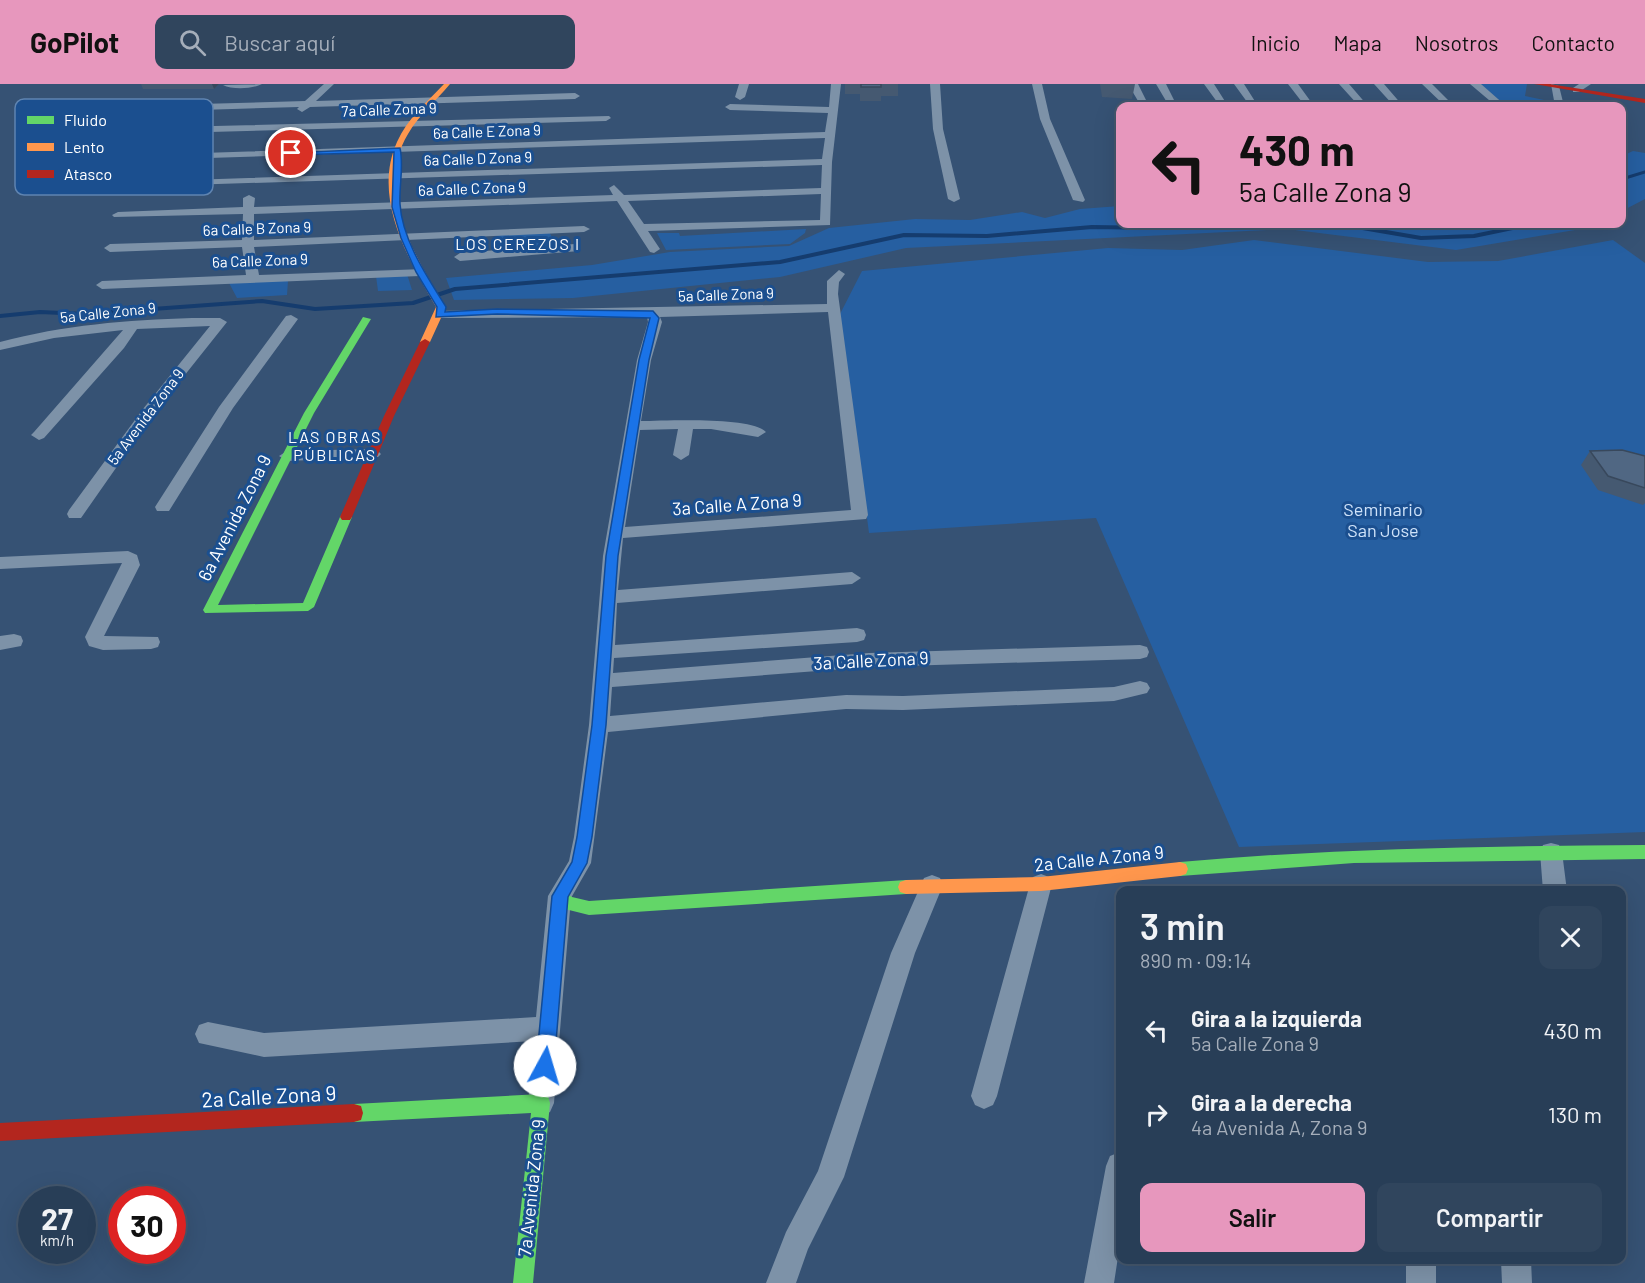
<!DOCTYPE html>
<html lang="es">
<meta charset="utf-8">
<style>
:root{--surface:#283e57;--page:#30455d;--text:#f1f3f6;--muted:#a5aeba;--line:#44576d;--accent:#e797bd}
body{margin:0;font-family:Barlow,sans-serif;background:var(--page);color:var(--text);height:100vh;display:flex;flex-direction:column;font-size:22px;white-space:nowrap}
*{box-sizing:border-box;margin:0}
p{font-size:20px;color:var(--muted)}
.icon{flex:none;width:33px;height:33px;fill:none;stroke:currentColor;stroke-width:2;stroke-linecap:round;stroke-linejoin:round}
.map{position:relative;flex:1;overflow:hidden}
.panel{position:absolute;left:1116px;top:802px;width:510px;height:378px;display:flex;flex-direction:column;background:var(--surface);border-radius:12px;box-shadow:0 6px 24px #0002,0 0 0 2px var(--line)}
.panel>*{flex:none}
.hud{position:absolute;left:1116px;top:18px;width:510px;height:126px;border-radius:12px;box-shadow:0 6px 24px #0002,0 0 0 2px var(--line);background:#e797bd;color:#111;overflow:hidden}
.speed{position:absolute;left:18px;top:1102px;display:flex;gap:12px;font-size:30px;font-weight:700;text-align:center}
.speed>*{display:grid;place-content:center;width:78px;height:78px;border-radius:50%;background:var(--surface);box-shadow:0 6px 24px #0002,0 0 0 2px var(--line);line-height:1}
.speed small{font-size:15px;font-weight:400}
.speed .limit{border:9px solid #d22;background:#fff;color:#111}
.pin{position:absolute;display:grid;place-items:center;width:51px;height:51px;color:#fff;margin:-26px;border:3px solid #fff;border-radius:50%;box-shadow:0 2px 6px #0007}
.me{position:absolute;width:66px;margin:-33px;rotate:6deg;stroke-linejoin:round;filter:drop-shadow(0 0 4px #0008)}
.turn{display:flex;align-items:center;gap:21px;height:126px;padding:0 24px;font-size:27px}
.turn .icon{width:78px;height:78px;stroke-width:2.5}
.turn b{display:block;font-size:42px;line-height:51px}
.round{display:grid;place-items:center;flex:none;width:63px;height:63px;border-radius:12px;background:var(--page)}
.summary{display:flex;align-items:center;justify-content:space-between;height:102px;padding:0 24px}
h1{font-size:36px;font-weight:600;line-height:45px}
.action{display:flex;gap:12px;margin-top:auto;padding:12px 24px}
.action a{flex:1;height:69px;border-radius:12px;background:var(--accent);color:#111;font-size:24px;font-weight:600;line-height:69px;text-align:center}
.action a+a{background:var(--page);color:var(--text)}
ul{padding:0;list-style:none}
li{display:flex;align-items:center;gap:18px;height:84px;padding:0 24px}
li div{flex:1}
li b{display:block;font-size:22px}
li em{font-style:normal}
header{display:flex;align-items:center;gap:36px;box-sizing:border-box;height:84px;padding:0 30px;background:var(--accent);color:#111}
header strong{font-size:28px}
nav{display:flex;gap:33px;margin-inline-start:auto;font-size:21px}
.search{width:420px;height:54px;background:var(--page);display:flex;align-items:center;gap:15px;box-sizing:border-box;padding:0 21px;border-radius:12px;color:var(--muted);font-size:22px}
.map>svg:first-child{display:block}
</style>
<header>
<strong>GoPilot</strong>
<div class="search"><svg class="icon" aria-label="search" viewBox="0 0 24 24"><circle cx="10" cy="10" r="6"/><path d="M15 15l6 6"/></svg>Buscar aquí</div>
<nav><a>Inicio</a><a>Mapa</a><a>Nosotros</a><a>Contacto</a></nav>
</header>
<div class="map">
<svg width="1645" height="1199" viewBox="0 0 1645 1199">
<rect width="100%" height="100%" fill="#365274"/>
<path fill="#265fa1" d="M1480,0h47l-2,12 19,4 1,6h-39z
M1633,67l12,2v46l-23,12v-55z
M1120,122v18h479l-6,3 -137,23 -169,-21 -381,19 -126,29 -207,21 -119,2 -8,-22 146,-13 78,-13 119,-6 40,-18 86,-9 55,1 52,-8 23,6 35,-9z
M806,145l-1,4 -15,11 -124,6 -9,-17h22l1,3z
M549,148l9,15 -52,3 -10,-16z
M1254,156l174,22 70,-1 115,-21 32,23v569l-406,15 -143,-329 -227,15 -29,-219 22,-43 246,-23 74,2z
M407,190l5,16 -34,1 -2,-15z
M228,197h60l-1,14 -50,3z"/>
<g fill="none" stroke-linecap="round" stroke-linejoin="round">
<path stroke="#153c6e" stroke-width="3" d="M1622,95l23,-7
M1341,140l13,2
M1172,142l19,-2
M1520,142l11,-2"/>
<path stroke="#153c6e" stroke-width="4" d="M1345,141l76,13 53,-2 53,-11
M0,232l40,-4 44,2 178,-13 53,8 98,-6 42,-14 325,-27 124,-27 83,1 105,-9 65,1 28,-3"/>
<path fill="#7d92a8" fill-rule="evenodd" d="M262,0c-9,5 -30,6 -39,1z
M324,0h10l-18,17 259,-8 5,3 -5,3 -265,8 -8,5 -5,-3 2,-2 -99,3 -5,-3 5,-3 105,-3z
M739,0h10l-4,13 -5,3 -5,-3z
M831,0h10l-9,78 -2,63 -182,6 12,18 -6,4 -4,-1 -33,-51 -363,13v26l330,-14 6,3 -6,3 -330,15 5,28 165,-6v6l-4,1 -318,13 -6,-4 6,-4 144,-6 -4,-28 -132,5 -6,-4 6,-4 132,-4 1,-26 -129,3 -2,-2 6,-3 125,-5v-9l6,-3 6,3 -1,9 359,-12 -4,-7 5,-3 10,10 197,-7 1,-23 -697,22v-4l4,-1 693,-23 3,-21 -680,22 -4,-1v-4l684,-23 3,-19 -98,-3 -5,-3 5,-3 99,3zM821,110l-1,26 -176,4 -16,-23z
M930,0h10l3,45 17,70 -6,3 -6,-3 -15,-70z
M1032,0h10l8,35 35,81 -2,2 -10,-2 -33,-81z
M1128,0h10l11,22h-8z
M1156,0h10l11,22h-8z
M1204,0h10l14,22h-8z
M1234,0h10l14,22h-8z
M1288,0h10l16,22h-9z
M1339,0h10l19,22h-9z
M1374,0h10l19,22h-9z
M1422,0h10l22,22h-9z
M1470,0h11l25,22h-10z
M1551,0l8,2 5,20h-9z
M1579,0h12l-12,8h-6v-4z
M609,32l2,2 -5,3 -433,12 -5,-3 5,-3z
M575,160l4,1v6l-119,10 -6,-4 6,-4z
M839,186l6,4 -6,8 -1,12 30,221 -2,4 -243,19 -5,52 234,-18 9,6 -9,6 -235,19 -2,42 242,-17 7,2 2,5 -2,5 -7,2 -243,16 -1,15 256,-20 271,-8 7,2 2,5 -2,5 -7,2 -271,8 -257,20 -2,29 236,-21 57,1 211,-9 26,-6 7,2 3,5 -3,5 -33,8 -211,9 -57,-1 -238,23 -17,131 -20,35 -17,205 -4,9 -9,4 -9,-4 -4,-9 6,-62 -270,16 -65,-14 -4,-9 4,-9 9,-3 56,11 272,-16 12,-121 21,-35 5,-24 15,-112 14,-169 34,-196 11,-38 -1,-5 -208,1 -5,-1v-6l393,-7v-23zM828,228l23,198 -226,17 15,-97 38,-1 -5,26 8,5 8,-5 4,-26h18l47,8 8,-5c-15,-16 -101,-11 -125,-11l10,-61 11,-38 -2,-5z
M291,231l7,4 -65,89 -64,103h-12l-2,-4 64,-100 67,-91z
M192,234h28l7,4 -74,93 -72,103h-12l-2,-4 2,-4 74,-101 67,-83 -73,3 -13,19 -80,90 -5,2 -8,-5 3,-3 89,-102 -69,8 -54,12v-8c64,-17 127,-22 192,-24z
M373,365l5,2 3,3 -3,3 -91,4 -8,-5 8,-5z
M128,467l9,4 3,10 -36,71 54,1 2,5 -2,5 -7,2 -48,1 -14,-4 -4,-9 37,-74 -122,6v-12z
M14,550l7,2 2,5 -2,5 -21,4v-14z
M1551,759l8,2 3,7 5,39h-24l-3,-39 3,-7z
M1041,790l8,3 3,7 -55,212 -4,9 -9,4 -9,-4 -4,-9 59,-212 3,-7z
M932,791l8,3 3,7 -28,68 -71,224 -36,72 -12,34h-30l20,-51 32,-61 73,-218 33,-75z
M1120,1068v92l-6,39h-30l22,-117 4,-10z
M1406,1176h30v23h-30z
M1501,1176h30l1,23h-30z"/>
<path fill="#63d668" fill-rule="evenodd" d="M363,233l8,2 -57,94 -96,192 85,-2 37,-86 2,-3h8l2,3 -38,90 -6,4 -103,2 -2,-3 101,-197z
M1645,761v14l-291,4 -174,13 -6,-2 -2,-5 2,-5 6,-2c155,-14 310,-16 465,-17z
M906,796l6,2 2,5 -2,5 -6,2 -317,21 -28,-7 -9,-12 2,-5 6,-2 12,8 17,4z
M541,1010l7,2 2,7 -17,180h-20l18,-170 -177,9 -7,-2 -2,-7 2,-7 7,-2z"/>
<path fill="#ff974d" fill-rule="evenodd" d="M444,0h6c-14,17 -31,31 -42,50 -34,56 8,125 38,173l-16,35 -5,3 -5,-3 16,-35c-28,-48 -64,-109 -39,-165 10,-23 30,-40 47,-58z
M1180,778l6,2 2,5 -2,5 -6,2 -139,15 -135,3 -6,-2 -2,-5 2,-5 6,-2 135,-3z"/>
<path fill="#b3261e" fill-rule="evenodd" d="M1534,0h15l96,15v4z
M425,255l5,3 -36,74 -42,101 -2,3h-8l-2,-3 44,-101 36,-74z
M354,1020l7,2 2,7 -2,7 -7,2 -354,19v-18z"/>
</g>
<path fill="#455971" d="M141,0h78l-5,5h-71z
M845,0h53v12h-17v5h-21v-7h-15z
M1100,0h35l-3,15 -30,-2z
M1590,367l55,5v47l-2,2 -45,-15 -17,-25z"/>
<path fill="#38485c" d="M212,0h7l-5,5z"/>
<path fill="#506783" stroke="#38485c" stroke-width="1.5" d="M861,0h20v3h-20z
M1622,366l23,6v32l-37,-12 -18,-25z"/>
<path fill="#1a73e8" stroke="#114b97" stroke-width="1.5" d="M400,64c4,18 -1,38 0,56 2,36 28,74 46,103l-1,5 52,-3 156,2 6,7 -10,42 -31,196 -12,169 -14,112 -5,26 -19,34 -14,169 -3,6 -6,3 -7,-3 -2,-6 16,-170 20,-34 5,-25 15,-112 14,-169 33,-196 11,-42 -153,-4 -61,3 1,-10 -21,-35 -15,-34 -9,-31 2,-55 -103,3 -4,-2z"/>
<g text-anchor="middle" stroke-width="6" stroke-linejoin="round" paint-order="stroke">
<g font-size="15" fill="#fff" stroke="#1b4f8f">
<text transform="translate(389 26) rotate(-2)" y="5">7a Calle Zona 9</text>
<text transform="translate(487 48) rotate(-2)" y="5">6a Calle E Zona 9</text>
<text transform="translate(478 75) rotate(-2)" y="5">6a Calle D Zona 9</text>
<text transform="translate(472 105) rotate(-2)" y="5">6a Calle C Zona 9</text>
<text transform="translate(257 145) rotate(-2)" y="5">6a Calle B Zona 9</text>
<text transform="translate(260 177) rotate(-2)" y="5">6a Calle Zona 9</text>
<text transform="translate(726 211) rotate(-2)" y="5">5a Calle Zona 9</text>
<text transform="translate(108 229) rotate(-6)" y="5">5a Calle Zona 9</text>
<text transform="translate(146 333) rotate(-53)" y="5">5a Avenida Zona 9</text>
</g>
<g font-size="16" letter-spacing="1.5" fill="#fff" stroke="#1b4f8f">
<text x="518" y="166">LOS CEREZOS I</text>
<text x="335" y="359">LAS OBRAS<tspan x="335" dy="18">PÚBLICAS</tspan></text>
</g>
<g font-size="18" fill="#fff" stroke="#1b4f8f">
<text transform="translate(737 421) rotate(-4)" y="6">3a Calle A Zona 9</text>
<text transform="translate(235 434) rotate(-63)" y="6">6a Avenida Zona 9</text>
<text transform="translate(871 577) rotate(-3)" y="6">3a Calle Zona 9</text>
<text transform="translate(1099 775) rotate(-6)" y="6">2a Calle A Zona 9</text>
<text transform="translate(532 1104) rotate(-84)" y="6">7a Avenida Zona 9</text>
</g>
<g font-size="18" fill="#cfe3fa" stroke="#1b4f8f">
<text x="1383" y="432">Seminario<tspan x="1383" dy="21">San Jose</tspan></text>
</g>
<g font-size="21" fill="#fff" stroke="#1b4f8f">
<text transform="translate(269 1013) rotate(-3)" y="7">2a Calle Zona 9</text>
</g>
</g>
<rect x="15" y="15" width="198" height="96" rx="9" fill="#1b4f8f" stroke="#5f84b1" stroke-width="1.5"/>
<rect x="27" y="32" width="27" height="8" fill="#63d668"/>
<rect x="27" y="59" width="27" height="8" fill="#ff974d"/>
<rect x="27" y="86" width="27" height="8" fill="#b3261e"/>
<g font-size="16" fill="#fff">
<text x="64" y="42">Fluido</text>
<text x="64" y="69">Lento</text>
<text x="64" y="96">Atasco</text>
</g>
</svg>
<div class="speed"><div>27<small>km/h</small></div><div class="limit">30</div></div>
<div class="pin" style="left:291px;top:69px;background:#d93025"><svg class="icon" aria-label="arrive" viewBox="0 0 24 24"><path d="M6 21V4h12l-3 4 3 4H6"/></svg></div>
<svg class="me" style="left:545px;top:982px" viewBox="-20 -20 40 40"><circle r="19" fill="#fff"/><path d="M0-13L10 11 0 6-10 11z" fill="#1a73e8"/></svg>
<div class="hud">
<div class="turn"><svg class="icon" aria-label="left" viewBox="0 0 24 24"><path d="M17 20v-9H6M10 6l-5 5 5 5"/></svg><div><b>430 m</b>5a Calle Zona 9</div></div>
</div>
<section class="panel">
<div class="summary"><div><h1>3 min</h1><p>890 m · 09:14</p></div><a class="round"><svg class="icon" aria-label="close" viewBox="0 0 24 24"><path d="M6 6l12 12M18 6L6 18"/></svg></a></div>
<ul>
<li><svg class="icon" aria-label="left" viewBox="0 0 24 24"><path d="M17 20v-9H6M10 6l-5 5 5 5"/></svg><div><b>Gira a la izquierda</b><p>5a Calle Zona 9</p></div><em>430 m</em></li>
<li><svg class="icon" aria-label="right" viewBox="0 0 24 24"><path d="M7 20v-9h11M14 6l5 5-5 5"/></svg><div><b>Gira a la derecha</b><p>4a Avenida A, Zona 9</p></div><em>130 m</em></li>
</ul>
<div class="action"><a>Salir</a><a>Compartir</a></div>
</section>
</div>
